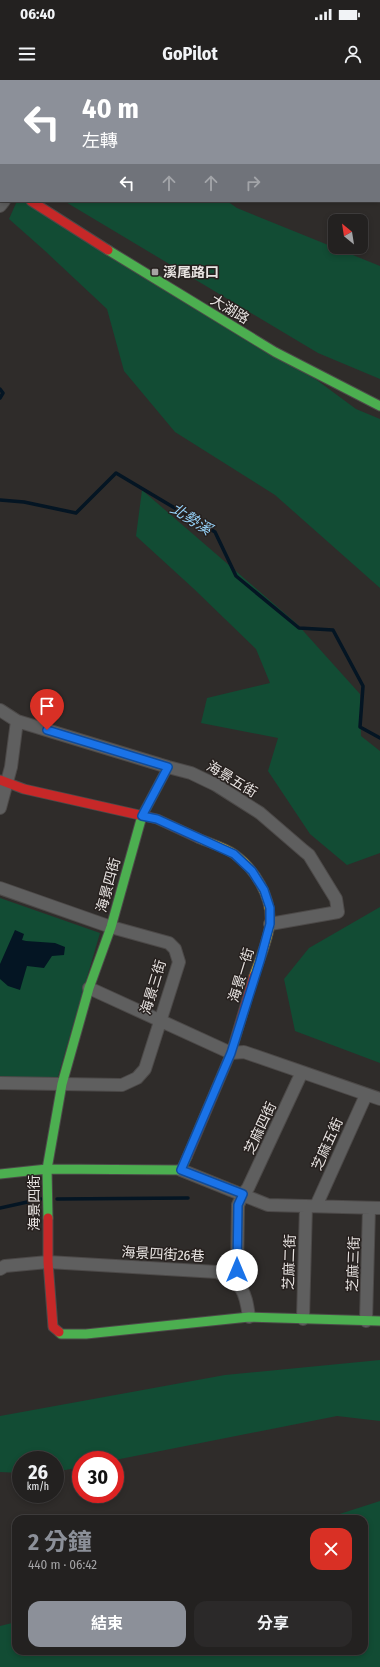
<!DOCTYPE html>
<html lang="zh-TW">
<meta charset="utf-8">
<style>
:root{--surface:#232120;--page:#2b2929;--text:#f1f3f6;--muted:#a3a3a5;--line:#403e3e;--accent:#8c9099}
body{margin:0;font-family:"Fira Sans Condensed","Noto Sans TC",sans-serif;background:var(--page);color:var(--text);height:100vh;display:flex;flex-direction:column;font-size:15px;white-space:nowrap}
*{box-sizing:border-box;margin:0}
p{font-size:13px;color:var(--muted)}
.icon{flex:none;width:22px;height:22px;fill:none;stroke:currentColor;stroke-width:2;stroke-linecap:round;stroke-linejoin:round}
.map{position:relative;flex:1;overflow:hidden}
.sheet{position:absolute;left:12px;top:1435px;width:356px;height:140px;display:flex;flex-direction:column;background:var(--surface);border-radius:12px;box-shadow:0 2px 6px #0003,0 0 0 1px var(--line)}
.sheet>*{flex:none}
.hud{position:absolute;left:0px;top:0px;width:380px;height:122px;box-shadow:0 2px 6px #0003,0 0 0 1px var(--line);background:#8c9099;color:#fff;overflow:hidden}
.needle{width:26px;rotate:330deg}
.tools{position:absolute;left:328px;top:134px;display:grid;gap:8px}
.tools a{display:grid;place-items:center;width:40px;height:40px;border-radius:8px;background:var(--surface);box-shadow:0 2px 6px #0003,0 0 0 1px var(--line);font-size:20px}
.speed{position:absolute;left:12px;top:1371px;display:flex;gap:8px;font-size:20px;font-weight:700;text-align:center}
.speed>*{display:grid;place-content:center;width:52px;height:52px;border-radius:50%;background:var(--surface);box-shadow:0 2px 6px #0003,0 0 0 1px var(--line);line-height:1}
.speed small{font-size:10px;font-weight:400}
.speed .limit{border:6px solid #d22;background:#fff;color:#111}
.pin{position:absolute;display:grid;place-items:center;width:34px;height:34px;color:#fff;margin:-41px -17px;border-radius:50% 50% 50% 0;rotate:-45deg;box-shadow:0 0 4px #0007}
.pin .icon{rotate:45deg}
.me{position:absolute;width:44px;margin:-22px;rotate:0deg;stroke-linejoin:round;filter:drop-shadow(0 0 3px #0008)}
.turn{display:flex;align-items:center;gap:14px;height:84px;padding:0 16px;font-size:18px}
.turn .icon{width:52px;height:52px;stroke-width:2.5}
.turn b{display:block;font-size:28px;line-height:34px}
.lanes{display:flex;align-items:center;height:38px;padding:0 16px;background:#0003;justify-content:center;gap:20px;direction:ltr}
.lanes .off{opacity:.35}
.round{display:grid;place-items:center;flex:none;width:42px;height:42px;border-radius:12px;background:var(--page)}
.overview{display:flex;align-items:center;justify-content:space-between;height:68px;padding:0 16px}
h1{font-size:24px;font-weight:700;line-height:30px;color:var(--accent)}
.cta{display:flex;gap:8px;margin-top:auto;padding:8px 16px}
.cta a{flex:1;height:46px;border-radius:12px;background:var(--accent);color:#fff;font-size:16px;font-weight:700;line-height:46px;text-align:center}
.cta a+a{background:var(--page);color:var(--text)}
.status{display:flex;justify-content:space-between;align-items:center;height:28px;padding:0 20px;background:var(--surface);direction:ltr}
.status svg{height:11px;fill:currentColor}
header{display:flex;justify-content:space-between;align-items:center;height:52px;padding:0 16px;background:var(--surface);font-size:18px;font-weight:700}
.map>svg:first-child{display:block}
</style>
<div class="status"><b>06:40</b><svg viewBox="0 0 49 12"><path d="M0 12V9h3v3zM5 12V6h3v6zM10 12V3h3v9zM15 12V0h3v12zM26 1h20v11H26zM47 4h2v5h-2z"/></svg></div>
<header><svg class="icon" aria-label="menu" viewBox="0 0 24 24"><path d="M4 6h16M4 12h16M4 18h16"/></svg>GoPilot<svg class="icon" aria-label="person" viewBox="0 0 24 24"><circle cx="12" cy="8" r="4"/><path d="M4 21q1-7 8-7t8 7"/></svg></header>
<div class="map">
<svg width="380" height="1587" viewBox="0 0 380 1587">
<rect width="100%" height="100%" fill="#2f2c2a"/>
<path fill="#124c34" d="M0,0l55,1h-54v66z
M155,0h225v112l-1,-111z
M17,121h6l291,177 42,31 24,10v169l-105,-93 -100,-63 -51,-61 -17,-62 -63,-59 -35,-31z
M64,121h163l10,7 143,58v113l-62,-26z
M142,410l155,134 63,70 1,42 19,15v102l-33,12 -37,-31 -42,-63 10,-33 -77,-15 6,-25 63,-15 -14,-34 -62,-60 -58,-53z
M0,818l100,35 -43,147 -57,-3z
M380,827v156l-85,-32 -11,-52 25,-31z
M380,1280v61l-43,-5 -222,44h-34v7l-26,5v-12h-34v13l-21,-1v-56l225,-41z
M380,1421v166h-380v-41l16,-4v29h348v-132h-40z"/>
<path fill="#041523" d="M15,850l9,4 -2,6 4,1 29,2 10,4 -1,8 -12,1 -8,12 -17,-2 -7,24 -12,-4 -8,-7v-15z"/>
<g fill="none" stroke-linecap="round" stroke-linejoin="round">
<path stroke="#041523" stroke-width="3.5" d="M0,309l3,4 -3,5
M0,420l24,2 52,11 40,-40 99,59 21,44 63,52 34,2 30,56 -3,41 20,11
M57,1119l131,-1
M0,1128l41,-9"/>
<defs>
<path id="street" d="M0,126l4,-5
M0,630l17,11 151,46 23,6 25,12 44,28 44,38 5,4 27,44 2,13 -68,12
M0,728l11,-41 6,-46
M0,808l111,39 58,16 6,6 4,13 -34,107 -8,9 -15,7 -122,-2
M89,908l142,65 13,-1 136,47
M181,1090l87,35 112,3
M316,1126l50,-111
M0,1189l5,-3 43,-4 169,10c26,13 28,17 32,45
M233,1200l4,-10 1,-65 5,-11 5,-6 54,-116
M303,1239l3,-113
M366,1241l3,-113"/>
<path id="fast" d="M108,170l167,102 105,54
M0,1094l47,-5 134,1 6,-13
M48,1138l-1,-49 15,-85 27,-96 22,-61 31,-111 26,-49
M59,1252l2,2h25l163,-17 131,4"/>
<path id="slow" d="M0,97l1,1
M198,758c11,5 26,9 36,16 21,15 38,43 36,69 -1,15 -11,38 -16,53"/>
<path id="jam" d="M31,121l77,49
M0,700l24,9 133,30 41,19
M187,1077l44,-104 23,-77
M48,1138v44l5,65 6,5"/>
</defs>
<use href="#street" stroke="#4c4948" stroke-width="14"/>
<use href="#fast" stroke="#4c4948" stroke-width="11"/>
<use href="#slow" stroke="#4c4948" stroke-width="11"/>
<use href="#jam" stroke="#4c4948" stroke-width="11"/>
<use href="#street" stroke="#5f5f5f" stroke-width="12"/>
<use href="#fast" stroke="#4caf50" stroke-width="9"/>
<use href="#slow" stroke="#ffc107" stroke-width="9"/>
<use href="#jam" stroke="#c62828" stroke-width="9"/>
</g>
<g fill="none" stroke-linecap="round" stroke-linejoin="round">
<defs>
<path id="route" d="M47,650l121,37 -26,49 15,3 77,35 18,17 12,19 6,18v16l-10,37 -29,92 -50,117 62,24 -5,11 -1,65"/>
</defs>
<use href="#route" stroke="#114b97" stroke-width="10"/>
<use href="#route" stroke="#1a73e8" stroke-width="7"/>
</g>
<rect fill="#a7a4a2" stroke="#27211f" stroke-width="1.5" x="151" y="188" width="8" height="8" rx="2"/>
<g text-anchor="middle" stroke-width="3" stroke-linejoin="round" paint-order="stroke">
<g font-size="14" font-weight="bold" fill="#e8e4e2" stroke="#27211f" text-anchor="start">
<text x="163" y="197">溪尾路口</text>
</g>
<g font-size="14" fill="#e8e4e2" stroke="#27211f">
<text transform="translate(230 229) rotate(31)" y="5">大湖路</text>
<text transform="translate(232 699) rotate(31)" y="5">海景五街</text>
<text transform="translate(108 805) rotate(-75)" y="5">海景四街</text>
<text transform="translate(241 895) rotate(-73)" y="5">海景一街</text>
<text transform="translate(153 907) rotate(-73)" y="5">海景三街</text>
<text transform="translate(260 1048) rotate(-65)" y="5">芝麻四街</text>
<text transform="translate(327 1064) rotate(-66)" y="5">芝麻五街</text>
<text transform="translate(34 1123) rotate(-90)" y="5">海景四街</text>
<text transform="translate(163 1174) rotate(3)" y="5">海景四街26巷</text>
<text transform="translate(289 1182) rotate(-88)" y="5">芝麻二街</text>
<text transform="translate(353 1184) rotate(-88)" y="5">芝麻三街</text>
</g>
<g font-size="15" font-style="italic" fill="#97d4fb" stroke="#27211f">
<text transform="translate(191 439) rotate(32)" y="5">北勢溪</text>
</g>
</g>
</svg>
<div class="tools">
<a><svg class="needle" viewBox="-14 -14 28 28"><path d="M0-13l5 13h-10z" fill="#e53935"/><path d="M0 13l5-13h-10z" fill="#a3a3a5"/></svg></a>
</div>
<div class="speed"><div>26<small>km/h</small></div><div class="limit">30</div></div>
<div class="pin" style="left:47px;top:650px;background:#d93025"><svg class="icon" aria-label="arrive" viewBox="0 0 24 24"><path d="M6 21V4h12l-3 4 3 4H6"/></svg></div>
<svg class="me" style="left:237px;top:1190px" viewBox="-20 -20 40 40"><circle r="19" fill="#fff"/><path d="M0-13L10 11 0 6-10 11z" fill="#1a73e8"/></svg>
<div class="hud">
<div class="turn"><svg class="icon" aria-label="left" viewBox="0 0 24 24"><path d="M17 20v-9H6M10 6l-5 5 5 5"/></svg><div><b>40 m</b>左轉</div></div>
<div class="lanes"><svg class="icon" aria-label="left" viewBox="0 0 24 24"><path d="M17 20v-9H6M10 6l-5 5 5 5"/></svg><svg class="icon off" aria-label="ahead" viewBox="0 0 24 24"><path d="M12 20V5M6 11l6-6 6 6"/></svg><svg class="icon off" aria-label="ahead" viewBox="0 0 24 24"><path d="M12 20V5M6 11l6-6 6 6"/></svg><svg class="icon off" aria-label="right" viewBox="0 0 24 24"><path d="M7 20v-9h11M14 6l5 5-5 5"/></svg></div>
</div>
<section class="sheet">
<div class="overview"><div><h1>2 分鐘</h1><p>440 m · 06:42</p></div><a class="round" style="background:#d93025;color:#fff"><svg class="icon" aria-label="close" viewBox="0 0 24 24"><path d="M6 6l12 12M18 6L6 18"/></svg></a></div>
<div class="cta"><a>結束</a><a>分享</a></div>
</section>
</div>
